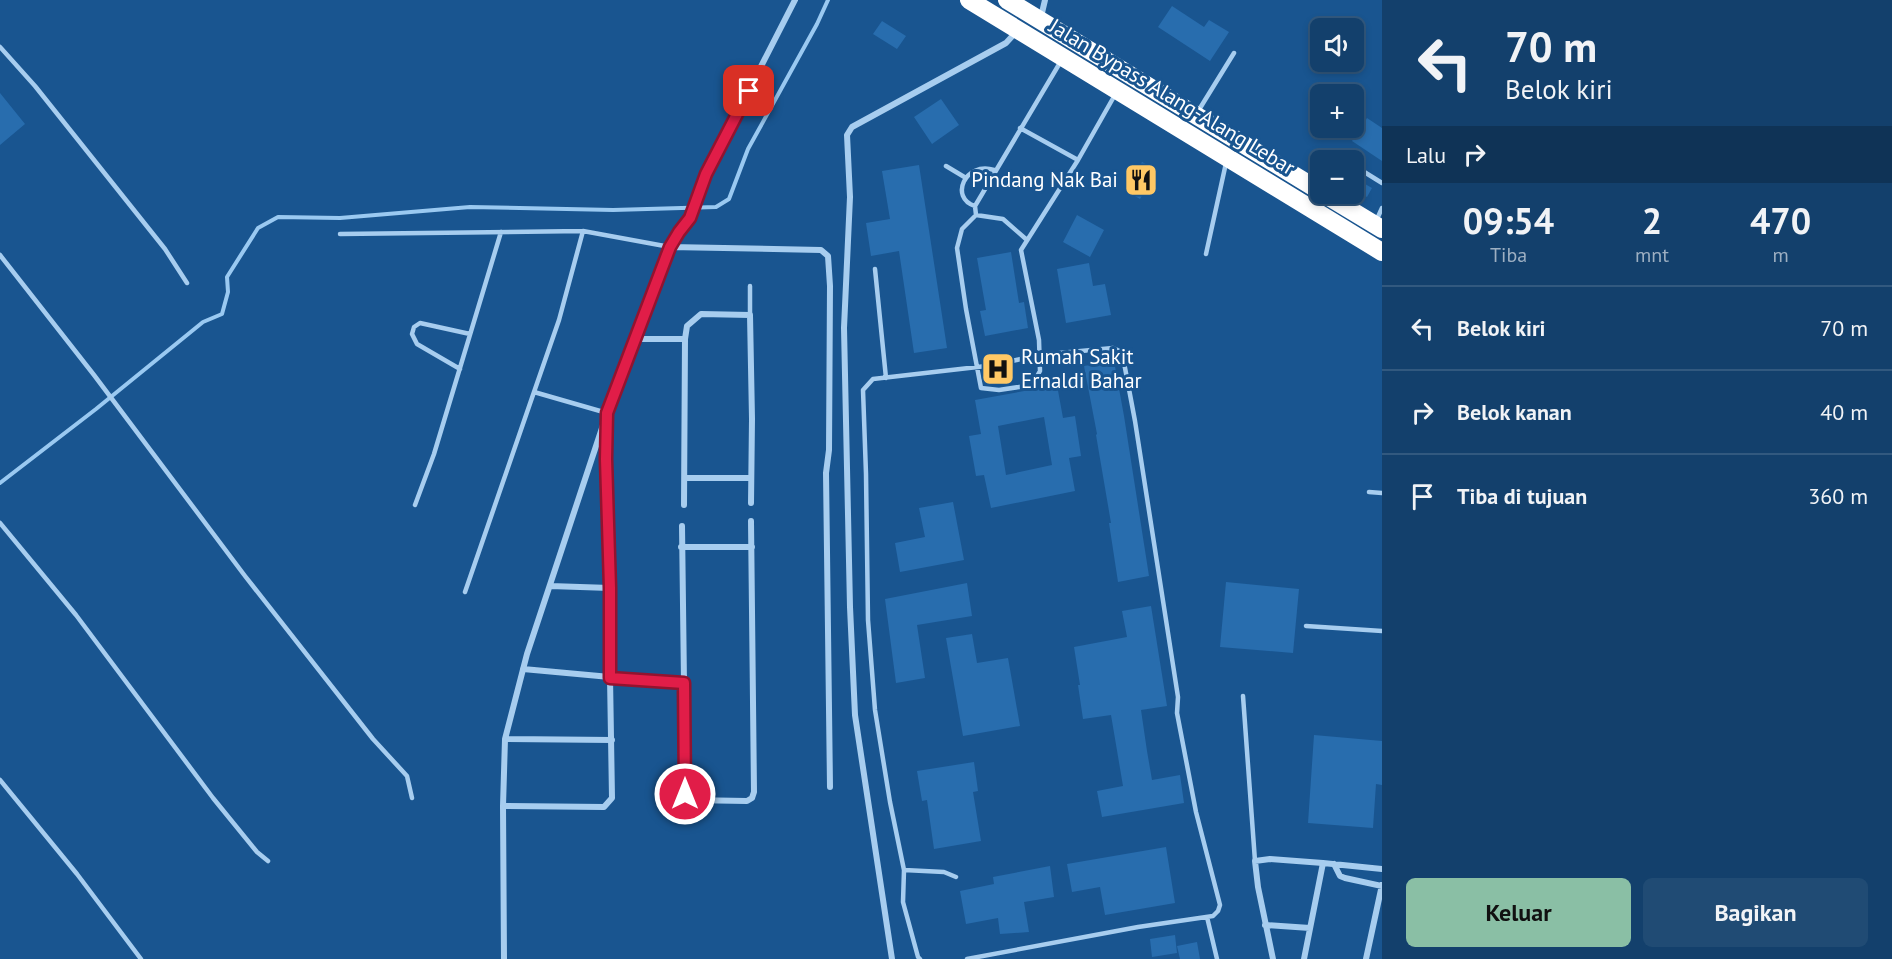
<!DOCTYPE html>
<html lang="id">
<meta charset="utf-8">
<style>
:root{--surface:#13406c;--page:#204b74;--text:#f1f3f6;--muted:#9dafc2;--line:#32597f;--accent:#8abfa5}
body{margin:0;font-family:"PT Sans",sans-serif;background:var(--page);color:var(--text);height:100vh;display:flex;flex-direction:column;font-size:22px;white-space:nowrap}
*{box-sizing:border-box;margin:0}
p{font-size:20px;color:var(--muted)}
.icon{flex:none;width:33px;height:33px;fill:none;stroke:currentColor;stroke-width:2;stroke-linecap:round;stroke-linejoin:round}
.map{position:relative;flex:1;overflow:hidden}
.side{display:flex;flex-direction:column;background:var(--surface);width:510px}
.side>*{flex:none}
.hud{background:#13406c;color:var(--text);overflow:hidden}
.fabs{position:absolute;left:1310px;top:18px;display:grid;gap:12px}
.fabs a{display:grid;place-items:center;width:54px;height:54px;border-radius:9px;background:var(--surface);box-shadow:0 3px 9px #0003,0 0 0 2px var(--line);font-size:30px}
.pin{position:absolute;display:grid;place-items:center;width:51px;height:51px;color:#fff;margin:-26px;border-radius:12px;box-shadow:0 3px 9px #0006}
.me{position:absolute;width:66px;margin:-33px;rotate:0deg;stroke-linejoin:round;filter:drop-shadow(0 0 4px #0008)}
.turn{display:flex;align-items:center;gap:21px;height:126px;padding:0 24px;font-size:27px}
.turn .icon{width:78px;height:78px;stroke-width:2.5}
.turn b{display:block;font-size:42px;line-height:51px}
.then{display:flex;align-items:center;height:57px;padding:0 24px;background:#0003;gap:12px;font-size:22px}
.eta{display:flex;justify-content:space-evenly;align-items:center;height:102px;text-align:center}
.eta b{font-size:36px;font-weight:700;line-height:42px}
.cta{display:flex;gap:12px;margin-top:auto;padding:12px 24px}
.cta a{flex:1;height:69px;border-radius:9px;background:var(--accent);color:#111;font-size:24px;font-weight:700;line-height:69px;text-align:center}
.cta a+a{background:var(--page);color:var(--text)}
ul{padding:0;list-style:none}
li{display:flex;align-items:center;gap:18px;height:84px;padding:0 24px;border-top:2px solid var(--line)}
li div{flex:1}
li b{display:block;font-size:22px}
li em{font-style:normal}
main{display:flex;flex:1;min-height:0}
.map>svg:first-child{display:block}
</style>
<main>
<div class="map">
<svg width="1382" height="959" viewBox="0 0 1382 959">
<rect width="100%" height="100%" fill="#195590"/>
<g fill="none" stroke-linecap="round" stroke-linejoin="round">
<path stroke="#9ac9f1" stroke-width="4" d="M0,483l96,-74 107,-87 19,-8 6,-22 -1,-15 31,-49 20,-11 62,1 130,-11 143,3 103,-3 13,-8 19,-50 69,-125 11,-24"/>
</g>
<path fill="#286dae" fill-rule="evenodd" d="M1172,6l32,21 5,-7 20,12 -19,29 -52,-34z
M882,21l24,15 -9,13 -24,-15z
M0,93l25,31 -25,21z
M941,99l18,26 -27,19 -18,-27z
M1367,118l15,10v33l-30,-20z
M1142,162l15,8 -17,29 -14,-8z
M919,165l28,183 -33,5 -15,-102 -28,5 -5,-33 24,-4 -8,-48z
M1353,177l19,11 -5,9 -14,-8z
M1077,215l27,15 -14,27 -27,-15z
M1011,252l8,51 5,-1 4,26 -43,8 -5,-25 6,-1 -9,-52z
M1089,263l4,23 12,-2 6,31 -45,8 -9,-54z
M1114,361l10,55 25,160 -31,6 -9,-59h2l-15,-88 1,-1 -13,-68z
M1057,385l6,33 12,-2 6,40 -12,2 6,33 -84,17 -7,-33 -8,1 -7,-40 12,-2 -6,-34zM1044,417l8,48 -46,10 -8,-49z
M953,502l11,58 -64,12 -5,-29 30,-6 -6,-29z
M1226,582l73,7 -6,64 -73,-6z
M967,583l5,33 -55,9 8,53 -29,5 -11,-84z
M1151,606l16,100 -26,4 6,41 5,29 28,-5 4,28 -82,14 -5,-26 26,-5 -12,-71 -28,4 -5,-34h2l-6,-38 53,-10 -5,-26z
M972,634l5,29 31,-5 12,68 -57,10 -17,-98z
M1314,735l68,6v44l-6,-1 -3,44 -65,-5z
M974,762l4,29 -5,1 8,49 -47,8 -7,-49 -5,1 -5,-30z
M1166,847l9,56 -70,12 -5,-28 -28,5 -5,-28z
M1050,866l4,31 -30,5 5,30 -29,2 -2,-16 -32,6 -6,-33 34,-7 -1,-7z
M1175,935l2,18 -25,4 -2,-18z
M1197,942l3,17h-20l-3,-13z"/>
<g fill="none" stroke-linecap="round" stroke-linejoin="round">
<path stroke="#a7cdef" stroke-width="4.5" d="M0,47l35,39 130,163 22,34
M1197,113l37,-60
M1020,128l58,32
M1353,165l29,18
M946,166l20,12
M975,206c-26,-8 -10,-45 19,-36
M976,215l-14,14 -5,19 9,61 15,79 18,2 33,-5 8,-14 -1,-31 -18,-90 57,-90 38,-67
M1377,219l5,-11
M340,234l243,-3
M1027,240l-24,-21 -27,-4 -1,-9 86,-145
M1206,254l20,-91
M0,255l94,120 151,201 128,163 34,37 5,22
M875,269l11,109
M750,315v-29
M460,369l-43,-25 -5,-10 2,-7 6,-4 50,11
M607,413l-73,-21 25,-72 24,-89 87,16
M1369,492l13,1
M415,505l19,-51 67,-222
M0,523l76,92 137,183 44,54 11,9
M465,592l69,-200
M1306,626l76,5
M1243,696l12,165
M0,780l77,94 64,85
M904,870l40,2 12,5
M1207,917l10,42
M920,959l-2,-2 -15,-55 1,-32 -14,-68 -15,-92 -7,-90 -2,-146 -3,-84 10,-11 122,-14 43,-10 75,-7 9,4 13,69 43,276 -1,16 19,99 24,93 -2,6 -5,5 -75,11 -171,32"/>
<path stroke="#a7cdef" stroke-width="6" d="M1041,17l4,-17
M670,247l151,3 7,6 2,30 -1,164 -3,23 4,314
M634,339h51l-1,166
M685,339l2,-13 14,-12 49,1 2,104 -1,84
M607,424l3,253 74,6 -2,-157
M685,478h66
M681,547h71
M550,586l60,2
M523,669l87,8 2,121 -8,9 -101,-1 2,-67 22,-85 80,-241 63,-166 20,-29 16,-44 89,-174
M684,683l1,115 3,2 59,1 5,-3 2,-6 -3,-271
M505,739l107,1
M503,806l1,153
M1334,864l6,12 5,2 37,8
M1265,925l45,3
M892,959l-37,-244 -5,-108 -6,-279 6,-131 -3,-62 5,-8 154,-84 11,-12
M1273,959l-15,-72 -3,-26 15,-2 53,4
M1304,959l19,-96 59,6
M1366,959l16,-74"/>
<path stroke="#fff" stroke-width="18" d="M969,0l413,252
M1007,0l313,191
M1324,194l58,35"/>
</g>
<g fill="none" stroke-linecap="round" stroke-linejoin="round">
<defs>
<path id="route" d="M685,794l-1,-111 -74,-5v-90l-4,-129 1,-46 63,-166 9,-15 11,-14 16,-44 43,-83"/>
</defs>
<use href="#route" stroke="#92132f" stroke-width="15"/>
<use href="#route" stroke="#e11d48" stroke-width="10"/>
</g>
<defs>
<symbol id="restaurant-square" viewBox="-11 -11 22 22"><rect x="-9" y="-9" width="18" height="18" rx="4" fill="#ffc865" stroke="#195590"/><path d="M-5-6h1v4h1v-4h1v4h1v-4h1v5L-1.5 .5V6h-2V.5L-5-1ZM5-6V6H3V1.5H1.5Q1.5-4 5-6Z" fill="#111"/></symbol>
<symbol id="hospital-square" viewBox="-11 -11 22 22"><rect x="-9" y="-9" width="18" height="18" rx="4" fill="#ffc865" stroke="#195590"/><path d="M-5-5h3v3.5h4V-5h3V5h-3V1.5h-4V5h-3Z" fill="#111"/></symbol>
</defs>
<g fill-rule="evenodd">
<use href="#restaurant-square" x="1122" y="161" width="38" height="38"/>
<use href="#hospital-square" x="979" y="350" width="38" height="38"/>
</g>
<g text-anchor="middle" stroke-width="6" stroke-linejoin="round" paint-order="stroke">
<g font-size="21" fill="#fff" stroke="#195590">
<text transform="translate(1172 97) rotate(31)" y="7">Jalan Bypass Alang-Alang Lebar</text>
</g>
<g font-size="21" fill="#fff" stroke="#195590" text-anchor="end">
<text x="1118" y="187">Pindang Nak Bai</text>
<text x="1021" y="364" text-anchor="start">Rumah Sakit<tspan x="1021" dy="24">Ernaldi Bahar</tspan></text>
</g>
</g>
</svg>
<div class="fabs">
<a><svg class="icon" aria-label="sound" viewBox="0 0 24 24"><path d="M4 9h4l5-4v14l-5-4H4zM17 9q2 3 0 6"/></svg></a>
<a>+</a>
<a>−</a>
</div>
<div class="pin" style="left:749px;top:91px;background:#d93025"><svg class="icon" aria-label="arrive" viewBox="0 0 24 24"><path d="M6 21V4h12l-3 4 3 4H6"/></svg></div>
<svg class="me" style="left:685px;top:794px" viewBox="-20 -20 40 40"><circle r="17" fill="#e11d48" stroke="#fff" stroke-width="3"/><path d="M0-11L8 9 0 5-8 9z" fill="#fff"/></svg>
</div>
<section class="side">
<div class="hud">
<div class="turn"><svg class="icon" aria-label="left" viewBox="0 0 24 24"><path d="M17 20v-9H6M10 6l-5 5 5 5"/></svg><div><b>70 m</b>Belok kiri</div></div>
<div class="then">Lalu<svg class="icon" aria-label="right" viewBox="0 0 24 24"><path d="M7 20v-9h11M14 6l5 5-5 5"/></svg></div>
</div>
<div class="eta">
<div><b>09:54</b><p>Tiba</p></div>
<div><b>2</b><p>mnt</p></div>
<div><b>470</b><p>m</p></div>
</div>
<ul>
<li><svg class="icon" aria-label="left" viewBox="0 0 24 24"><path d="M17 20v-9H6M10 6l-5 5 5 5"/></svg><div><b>Belok kiri</b></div><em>70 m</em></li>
<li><svg class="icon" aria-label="right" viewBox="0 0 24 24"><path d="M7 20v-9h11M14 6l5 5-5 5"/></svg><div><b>Belok kanan</b></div><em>40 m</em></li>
<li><svg class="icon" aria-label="arrive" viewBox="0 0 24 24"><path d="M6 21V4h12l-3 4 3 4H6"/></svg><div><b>Tiba di tujuan</b></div><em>360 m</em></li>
</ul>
<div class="cta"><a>Keluar</a><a>Bagikan</a></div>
</section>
</main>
